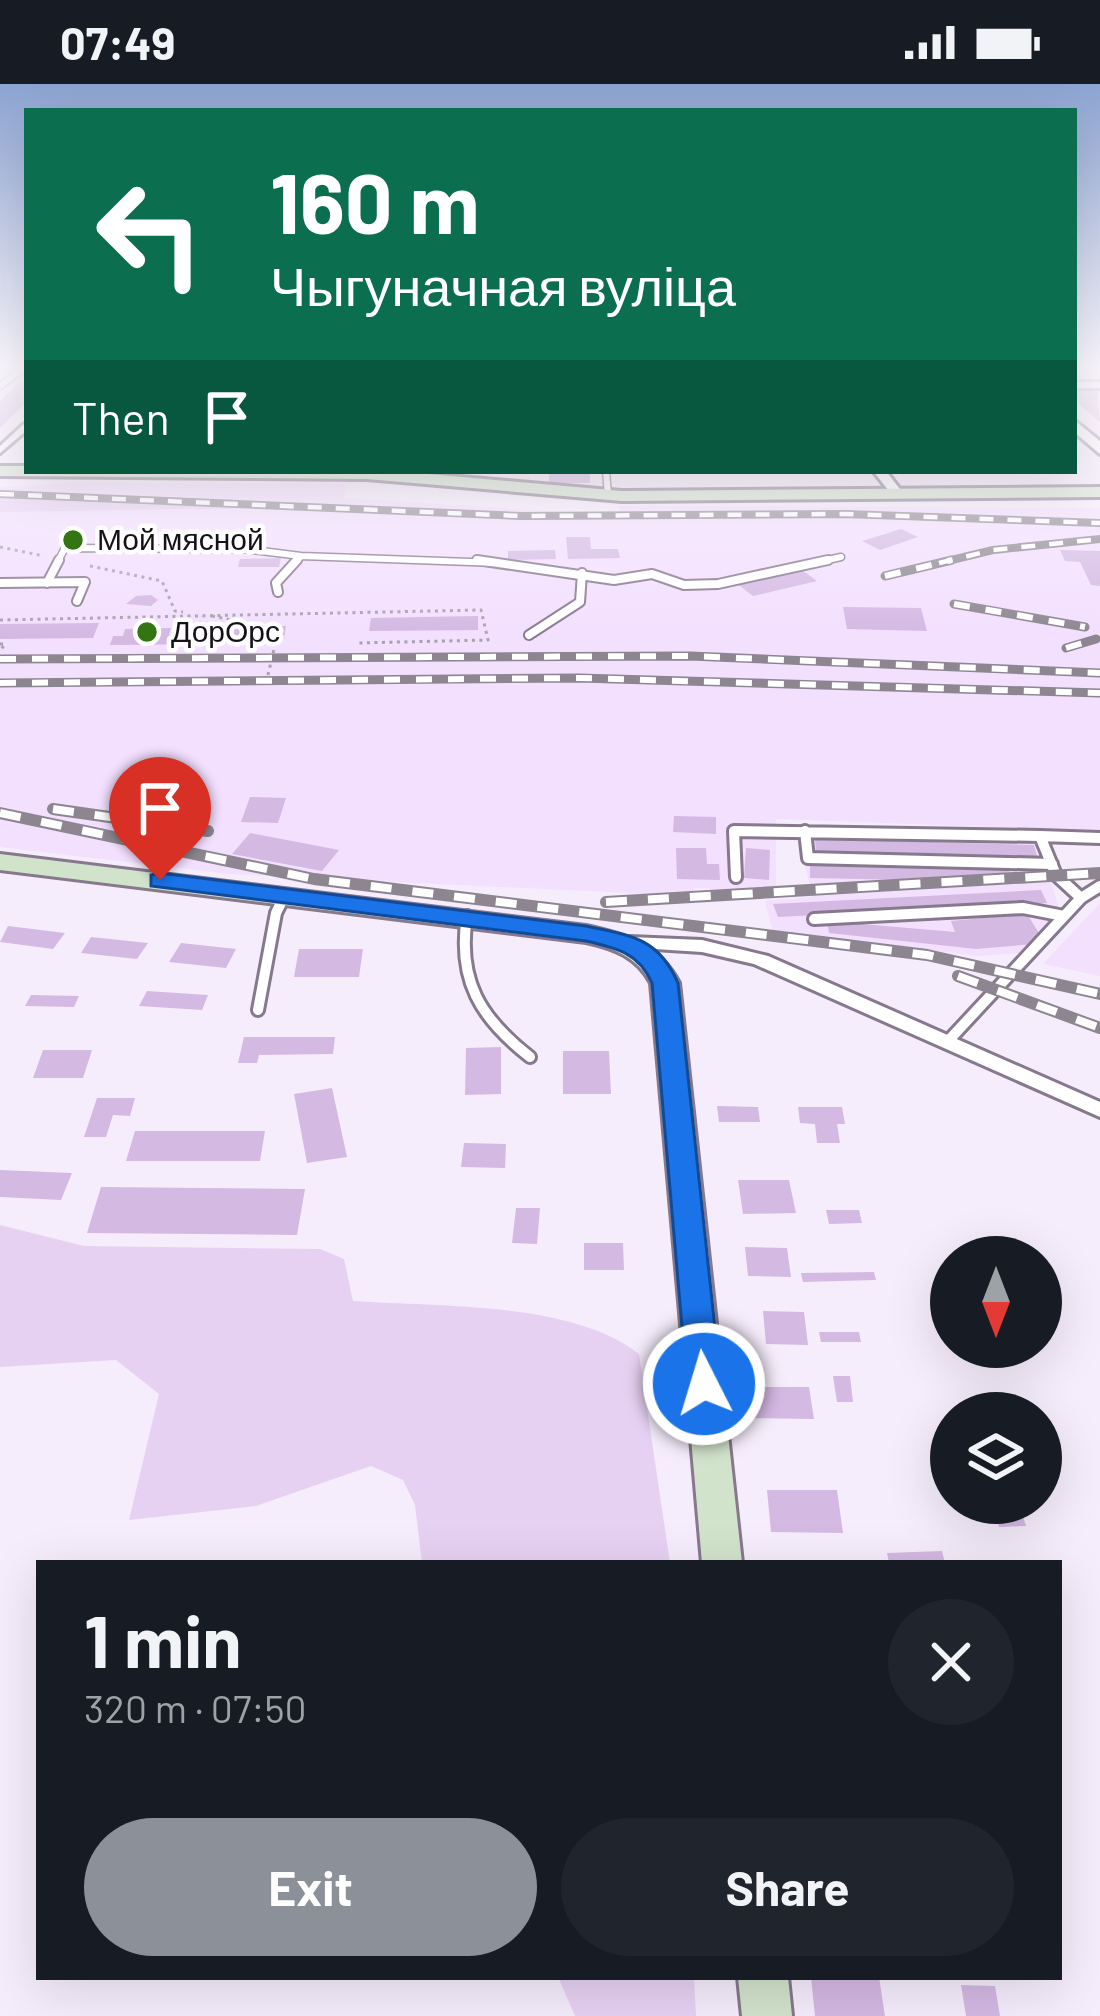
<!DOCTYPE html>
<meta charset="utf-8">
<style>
:root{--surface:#171b24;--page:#20242c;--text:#f1f3f6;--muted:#9ea1a6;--accent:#8c9099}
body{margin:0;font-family:Barlow,sans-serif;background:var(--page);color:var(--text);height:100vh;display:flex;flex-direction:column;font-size:45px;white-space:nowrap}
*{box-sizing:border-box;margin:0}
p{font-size:39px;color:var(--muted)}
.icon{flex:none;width:66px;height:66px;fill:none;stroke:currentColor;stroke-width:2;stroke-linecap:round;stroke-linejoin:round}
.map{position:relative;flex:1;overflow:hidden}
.drawer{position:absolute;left:36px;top:1476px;width:1026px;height:420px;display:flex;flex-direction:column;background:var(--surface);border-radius:0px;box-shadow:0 12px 48px #0002}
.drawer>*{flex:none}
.banner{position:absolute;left:24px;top:24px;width:1053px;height:366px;border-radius:0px;box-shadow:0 12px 48px #0002;background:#0b6e4f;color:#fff;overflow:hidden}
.needle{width:78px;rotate:180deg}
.controls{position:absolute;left:930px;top:1152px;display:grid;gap:24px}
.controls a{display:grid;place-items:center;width:132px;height:132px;border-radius:50%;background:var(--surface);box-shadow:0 12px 48px #0002;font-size:60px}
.pin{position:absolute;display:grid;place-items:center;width:102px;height:102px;color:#fff;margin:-123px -51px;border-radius:50% 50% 50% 0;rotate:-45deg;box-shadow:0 0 12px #0007}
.pin .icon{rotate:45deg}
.me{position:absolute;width:132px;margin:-66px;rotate:355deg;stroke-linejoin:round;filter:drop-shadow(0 0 9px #0008)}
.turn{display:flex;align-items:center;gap:42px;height:252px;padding:0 48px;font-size:54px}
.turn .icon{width:156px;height:156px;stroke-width:2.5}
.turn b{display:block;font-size:84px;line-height:102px}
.then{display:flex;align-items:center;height:114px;padding:0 48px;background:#0003;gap:24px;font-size:45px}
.round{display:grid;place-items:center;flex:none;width:126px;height:126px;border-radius:63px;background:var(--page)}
.overview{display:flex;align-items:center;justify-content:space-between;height:204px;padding:0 48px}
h1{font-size:72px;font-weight:700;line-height:90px}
.cta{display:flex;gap:24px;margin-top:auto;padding:24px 48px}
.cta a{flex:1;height:138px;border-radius:72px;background:var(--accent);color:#fff;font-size:48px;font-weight:700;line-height:138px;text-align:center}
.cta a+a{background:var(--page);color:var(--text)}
.status{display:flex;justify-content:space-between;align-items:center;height:84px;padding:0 60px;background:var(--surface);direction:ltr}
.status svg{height:33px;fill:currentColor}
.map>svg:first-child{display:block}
</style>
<div class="status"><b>07:49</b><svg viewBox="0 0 49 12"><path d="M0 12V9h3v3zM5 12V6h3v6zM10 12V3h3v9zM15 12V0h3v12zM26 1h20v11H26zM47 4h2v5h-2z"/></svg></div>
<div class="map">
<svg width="1100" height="1932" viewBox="0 0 1100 1932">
<rect width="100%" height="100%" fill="#f6edfc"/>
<path fill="#f3dffe" d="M71,399l274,1 -1,14 252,16h24l-1,-8 481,2v323l-324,-12v73l-81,-4 -4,8 -462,-22 -229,-27v-360z
M799,751l241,8 19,66 -19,33 -18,11 -44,3 -205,-24 -8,-31 47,-4z
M1100,819v73l-57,-12z"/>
<path fill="#e7d1f3" d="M0,412l311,11 -311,5z
M0,1141l84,21 236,3 24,10 9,42c83,6 219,0 286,53l31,209h-248l-7,-58 -12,-25 -32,-14 -115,40 -127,14 30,-126 -43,-34 -116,7z
M558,1893h136l2,39h-121z"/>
<path fill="#d4b9e3" d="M27,292v26l-27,26v-27z
M1100,302l-2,9 2,27 -26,-22v-13z
M549,387h41v12h-41z
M901,445l17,8 -38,13 -18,-9z
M566,453h24l1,12h27l2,9 -52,1z
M555,466l1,9 -48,1v-9z
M1060,466l40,1v35l-9,-1 -11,-23 -15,-1z
M281,474l-2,9h-41l2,-8z
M802,486l15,11 -64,15 -17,-13z
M151,511l7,5 -7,6 -25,-2 10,-8z
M843,523l78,1 6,23 -80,-2z
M478,532v14l-109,1 2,-13z
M99,539l-6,15 -93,1v-15z
M260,542h26l-2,13 -57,1 3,-13z
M171,544l-2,7h51l-2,9 -108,1 3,-9h10l2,-7z
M250,713l36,1 -8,25 -37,-1z
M674,732l42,1v17l-43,-2z
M250,749l89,17 -17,21 -90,-17z
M815,755l219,6 4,15 -222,-7z
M676,764h30l1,16h12l1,16 -43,-1z
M746,764l24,2 -1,30 -25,-2z
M903,779l105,4 2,7 -101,6 -99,-2v-13l94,2z
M1041,806l6,13 -269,14 -5,-13z
M1027,830l12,19 -5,11 -58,5 -147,-16 -2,-12 128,11 -4,-11z
M8,842l57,7 -12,16 -53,-7z
M91,853l57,6 -11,16 -56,-6z
M181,859l55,6 -10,19 -57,-6z
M299,865h64l-4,28h-65z
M147,907l61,4 -6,15 -63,-4z
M31,911l48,1 -5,11 -49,-1z
M244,953h91l-2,17 -74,1 -2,8h-19z
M501,963v47l-36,1 1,-47z
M43,966h49l-9,28h-50z
M563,967h46l2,43h-48z
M332,1004l15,69 -40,6 -13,-69z
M97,1014h38l-5,18 -17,-1 -7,22h-22z
M717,1022l41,1 2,15h-41z
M798,1023h44l3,17h-8l3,19h-23l-2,-19 -15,-1z
M135,1047h130l-5,30h-134z
M464,1059l42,1 -1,24 -44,-1z
M0,1086l72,3 -11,27 -61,-3z
M738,1096h51l7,33 -53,1z
M101,1103l204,2 -8,46 -210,-2z
M516,1124h24l-3,36 -25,-1z
M826,1126h33l3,13 -33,1z
M584,1159h39l1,27h-40z
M745,1163l42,1 4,29 -43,-1z
M874,1188l2,8 -73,2 -2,-9z
M763,1227l41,1 4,33 -42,-1z
M819,1248h40l2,10h-40z
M833,1292h17l3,26h-16z
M741,1303h68l5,32 -70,-1z
M767,1406h70l6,43 -72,-1z
M1019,1420l7,22 -27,1 -7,-22z
M942,1467l3,12h-56l-2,-10z
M811,1893h68l6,39h-70z
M961,1901l34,1 5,30h-34z"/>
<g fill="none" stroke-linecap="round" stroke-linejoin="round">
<defs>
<path id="service-far2" d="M0,302l24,-18
M606,387l2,24
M301,472l198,7
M57,479l8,-15 180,1 56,7 -6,7
M814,479l27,-6"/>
<path id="service-far1" d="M477,476l137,20 38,-6 32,11 34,-1 110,-24
M0,499l85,-1 -8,19
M47,499l12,-23
M278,508l-2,-9 21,-23
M529,551l51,-33 2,-29"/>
<path id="service" d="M805,747l3,27 244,6
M736,793l-2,-46 306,5
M1081,814l-25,-23 -16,-39 60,2
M467,832c-10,64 13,102 63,141
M814,835l209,-11 41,8
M258,926l18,-97 9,-18
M949,956l132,-142 19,-12"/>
<path id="pedestrian" d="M24,340h3v6l-27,23v-7z"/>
<path id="minor" d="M1074,298h26v6h-26z
M873,387h13l17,22 -2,3h-8z
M630,853l72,3 66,16 332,146v15l-346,-153 -52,-12 -79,-5 -3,-4 3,-4z"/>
<path id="tertiary" d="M1074,336l26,21v13l-26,-22z"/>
<path id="secondary" d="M0,382h27v5h367l228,20 478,-4v10l-478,4 -255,-22 -367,-3z
M0,770l586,72c42,9 72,18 93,57l63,580h-40l-51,-580c-14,-26 -37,-35 -65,-41l-586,-72z
M738,1893h50l4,39h-50z"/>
</defs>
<use href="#service-far2" stroke="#86788d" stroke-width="9"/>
<use href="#service-far1" stroke="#86788d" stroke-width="12"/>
<use href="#service" stroke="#86788d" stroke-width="16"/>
<use href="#pedestrian" stroke="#86788d" stroke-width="6"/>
<use href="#minor" stroke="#86788d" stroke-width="6"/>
<use href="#tertiary" stroke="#86788d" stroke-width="6"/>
<use href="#secondary" stroke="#86788d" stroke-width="6"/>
<path stroke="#a9a1ae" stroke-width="3" stroke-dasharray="3 4.5" stroke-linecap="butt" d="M0,463l44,9
M90,482l72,15 13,30 8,1
M212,532l48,10
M0,536l481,-10 7,30 -131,3
M0,560h5l-5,7
M194,562l8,-29
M268,591l7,-30"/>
<use href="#service-far2" stroke="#fff" stroke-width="6"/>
<use href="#service-far1" stroke="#fff" stroke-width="8"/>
<use href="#service" stroke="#fff" stroke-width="10"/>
<use href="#pedestrian" fill="#fff" fill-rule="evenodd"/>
<use href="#minor" fill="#fff" fill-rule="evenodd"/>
<use href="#tertiary" fill="#fff" fill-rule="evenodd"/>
<use href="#secondary" fill="#d2e3cc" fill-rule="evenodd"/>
<defs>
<path id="rail-far2" d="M0,410l521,22 324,-2 255,9
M939,479l54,-13 107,-11"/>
<path id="rail-far1" d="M885,492l67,-16
M954,520l131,23
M1066,564l30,-9
M0,575l690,-3 410,17
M0,599l579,-5 521,15"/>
<path id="rail" d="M53,725l155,22
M0,729l314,66 613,76 173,39
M606,818l494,-29
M958,892l142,52"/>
</defs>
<use href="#rail-far2" stroke="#8d8691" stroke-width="8"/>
<use href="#rail-far1" stroke="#8d8691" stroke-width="9"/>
<use href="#rail" stroke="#8d8691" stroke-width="12"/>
<use href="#rail-far2" stroke="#fefefe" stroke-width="4.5" stroke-dasharray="14" stroke-linecap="butt"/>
<use href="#rail-far1" stroke="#fefefe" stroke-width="6" stroke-dasharray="16" stroke-linecap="butt"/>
<use href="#rail" stroke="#fefefe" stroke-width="8" stroke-dasharray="21" stroke-linecap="butt"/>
</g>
<linearGradient id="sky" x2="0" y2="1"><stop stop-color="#8da4d2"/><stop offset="0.51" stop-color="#fbf7fe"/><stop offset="1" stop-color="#fbf7fe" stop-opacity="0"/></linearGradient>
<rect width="1100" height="554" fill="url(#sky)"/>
<path fill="#1a73e8" stroke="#114b97" stroke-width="3" d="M160,789l426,53c45,10 72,11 92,57l43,401 -5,10 -12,4 -12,-4 -5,-10 -35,-401c-13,-30 -35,-35 -66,-42l-435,-55v-11z"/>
<g fill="#337512" stroke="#fefefe" stroke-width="4.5">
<circle cx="73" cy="456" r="12"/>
<circle cx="147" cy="548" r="12"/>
</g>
<g text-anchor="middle" stroke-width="9" stroke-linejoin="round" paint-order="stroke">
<g font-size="30" fill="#161119" stroke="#fefefe" text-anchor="start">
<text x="97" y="466">Мой мясной</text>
<text x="171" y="558">ДорОрс</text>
</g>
</g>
</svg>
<div class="controls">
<a><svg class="needle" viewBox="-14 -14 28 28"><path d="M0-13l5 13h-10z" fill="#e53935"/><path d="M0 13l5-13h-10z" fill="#9ea1a6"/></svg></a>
<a><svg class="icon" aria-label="layers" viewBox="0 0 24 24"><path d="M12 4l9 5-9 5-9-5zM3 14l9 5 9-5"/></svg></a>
</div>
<div class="pin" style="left:160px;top:796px;background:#d93025"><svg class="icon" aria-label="arrive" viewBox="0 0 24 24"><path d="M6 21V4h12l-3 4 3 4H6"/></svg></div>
<svg class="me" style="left:704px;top:1300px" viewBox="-20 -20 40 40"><circle r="17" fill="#1a73e8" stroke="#fff" stroke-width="3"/><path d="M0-11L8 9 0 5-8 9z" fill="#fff"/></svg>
<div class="banner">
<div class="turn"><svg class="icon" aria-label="left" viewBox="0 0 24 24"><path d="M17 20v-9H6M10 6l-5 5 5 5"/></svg><div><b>160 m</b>Чыгуначная вуліца</div></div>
<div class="then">Then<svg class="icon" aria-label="arrive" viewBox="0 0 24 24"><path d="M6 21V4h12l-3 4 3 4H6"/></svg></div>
</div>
<section class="drawer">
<div class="overview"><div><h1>1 min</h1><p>320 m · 07:50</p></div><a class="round"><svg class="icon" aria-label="close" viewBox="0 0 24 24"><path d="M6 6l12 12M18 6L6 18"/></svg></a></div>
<div class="cta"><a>Exit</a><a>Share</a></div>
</section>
</div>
